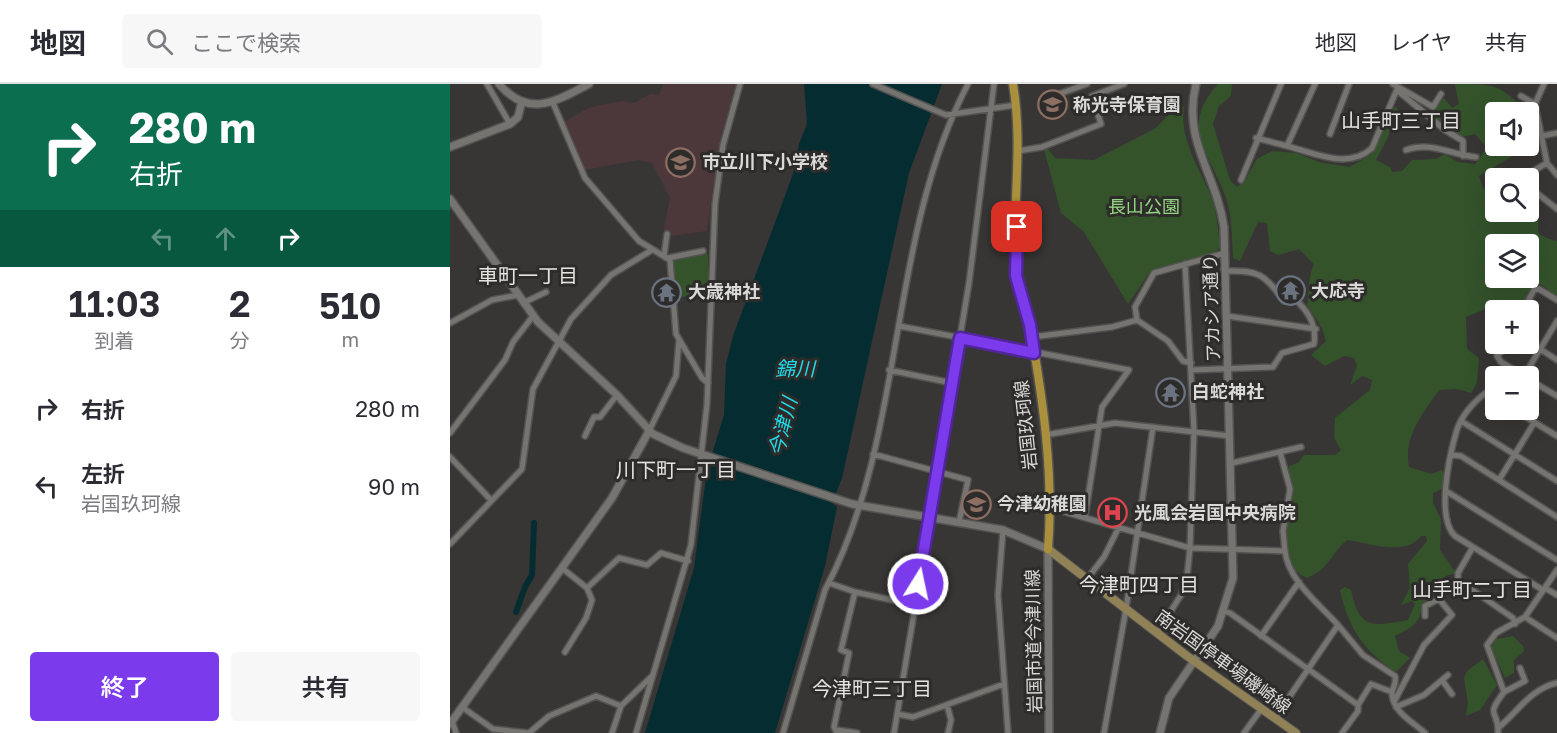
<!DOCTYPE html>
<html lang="ja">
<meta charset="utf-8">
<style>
:root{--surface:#fff;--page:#f7f7f7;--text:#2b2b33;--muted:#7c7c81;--line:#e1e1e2;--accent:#7c3aed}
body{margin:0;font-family:"Golos Text","Noto Sans JP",sans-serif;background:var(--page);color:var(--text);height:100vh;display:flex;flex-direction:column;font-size:22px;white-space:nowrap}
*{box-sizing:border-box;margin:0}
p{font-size:20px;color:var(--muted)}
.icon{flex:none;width:33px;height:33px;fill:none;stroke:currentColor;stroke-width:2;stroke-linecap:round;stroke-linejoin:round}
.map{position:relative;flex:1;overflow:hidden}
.details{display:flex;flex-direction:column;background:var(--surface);width:450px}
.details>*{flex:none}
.guide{background:#0b6e4f;color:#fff;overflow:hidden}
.tools{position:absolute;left:1035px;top:18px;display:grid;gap:12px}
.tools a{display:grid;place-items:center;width:54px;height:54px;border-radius:6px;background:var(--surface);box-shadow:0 6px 24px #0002;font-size:30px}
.pin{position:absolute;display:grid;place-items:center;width:51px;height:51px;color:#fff;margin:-26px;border-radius:12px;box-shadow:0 3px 9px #0006}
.me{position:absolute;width:66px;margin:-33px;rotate:10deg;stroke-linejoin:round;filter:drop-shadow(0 0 4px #0008)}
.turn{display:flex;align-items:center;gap:21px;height:126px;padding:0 30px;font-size:27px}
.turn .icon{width:78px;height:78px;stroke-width:2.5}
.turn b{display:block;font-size:42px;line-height:51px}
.lanes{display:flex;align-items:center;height:57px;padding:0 30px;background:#0003;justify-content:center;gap:30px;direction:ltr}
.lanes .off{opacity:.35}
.eta{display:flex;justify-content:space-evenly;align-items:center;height:102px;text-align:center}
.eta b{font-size:36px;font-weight:600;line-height:42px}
.cta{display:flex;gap:12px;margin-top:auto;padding:12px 30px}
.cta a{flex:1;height:69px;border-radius:6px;background:var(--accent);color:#fff;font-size:24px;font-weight:600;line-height:69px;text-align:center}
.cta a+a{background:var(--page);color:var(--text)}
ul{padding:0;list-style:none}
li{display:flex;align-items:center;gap:18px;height:78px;padding:0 30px}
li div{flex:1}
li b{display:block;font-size:22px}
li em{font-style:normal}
header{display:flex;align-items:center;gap:36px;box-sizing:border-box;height:84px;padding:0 30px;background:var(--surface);border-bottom:2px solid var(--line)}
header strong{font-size:28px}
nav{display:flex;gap:33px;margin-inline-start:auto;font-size:21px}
.search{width:420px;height:54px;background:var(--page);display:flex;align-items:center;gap:15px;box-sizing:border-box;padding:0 21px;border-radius:6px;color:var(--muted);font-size:22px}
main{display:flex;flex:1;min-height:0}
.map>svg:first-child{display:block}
</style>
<header>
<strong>地図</strong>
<div class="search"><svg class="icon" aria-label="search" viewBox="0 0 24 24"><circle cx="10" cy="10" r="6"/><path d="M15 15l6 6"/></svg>ここで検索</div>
<nav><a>地図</a><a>レイヤ</a><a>共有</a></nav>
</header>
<main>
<section class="details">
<div class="guide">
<div class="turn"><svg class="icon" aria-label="right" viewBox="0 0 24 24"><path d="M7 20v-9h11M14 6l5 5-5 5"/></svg><div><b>280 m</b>右折</div></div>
<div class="lanes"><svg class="icon off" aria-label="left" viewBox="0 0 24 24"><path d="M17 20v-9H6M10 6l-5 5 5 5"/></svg><svg class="icon off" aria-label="ahead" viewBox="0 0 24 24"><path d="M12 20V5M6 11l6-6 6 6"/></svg><svg class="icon" aria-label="right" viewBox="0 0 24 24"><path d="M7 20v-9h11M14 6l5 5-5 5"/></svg></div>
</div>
<div class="eta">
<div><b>11:03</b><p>到着</p></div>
<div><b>2</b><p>分</p></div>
<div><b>510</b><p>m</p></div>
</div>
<ul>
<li><svg class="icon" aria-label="right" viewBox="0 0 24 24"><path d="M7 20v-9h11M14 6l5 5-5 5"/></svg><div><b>右折</b></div><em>280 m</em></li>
<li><svg class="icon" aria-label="left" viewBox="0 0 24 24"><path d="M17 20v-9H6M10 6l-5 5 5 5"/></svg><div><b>左折</b><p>岩国玖珂線</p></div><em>90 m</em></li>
</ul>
<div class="cta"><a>終了</a><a>共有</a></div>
</section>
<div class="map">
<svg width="1107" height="649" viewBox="0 0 1107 649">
<rect width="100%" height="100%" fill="#373634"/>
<path fill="#4c373a" d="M213,0h73l-16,56 -13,91 -42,6 -1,-10 6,-29 -18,-35 -14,-3 -54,10 -20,-48 26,-15 32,-6 12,2 16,-9 9,1z"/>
<path fill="#34532b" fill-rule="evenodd" d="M768,0h14l-1,12 -12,10 -6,18 17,56 7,7 7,-5 13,-23 15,-8 24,2 23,9 30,5 22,-12 24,-49 3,4 -9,18v7l-13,25 14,7 2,5 10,-1 10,-11 24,-1 9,-5 12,8 18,2 12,-16 -12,-14 -13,3 -31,-23 13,-16 8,10 7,-4 -4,-20c41,0 44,0 72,28h-31v34h32l1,-31 6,24 -7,8 -49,29 4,12 12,4 1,20h32l1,-12c2,3 7,8 8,12 5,21 -8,21 20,29v56l-16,-13 -11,4 -10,22 -30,-3 -24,10 1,32 12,9 -2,25 -6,10 -14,-4 -18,1c-16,23 -36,47 -30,77l22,7 11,-4 2,5 -2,14 -9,4v10l8,16 -1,31 16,23 -11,3 -8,10 1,9 -16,8c0,20 -11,25 -27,33l4,15 11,7 -14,14c-33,-21 -48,-45 -56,-82l5,-3 6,3c9,41 22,36 57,30l7,-16 -3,-3 -11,4 9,-17 -2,-24 19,-23 -1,-5h-5c-16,21 -52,7 -74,4 -17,14 -17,29 -40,38 -34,-13 -16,-62 -16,-89 0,-8 -3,-15 -2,-23l9,-3 6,-8h31l6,-5 -7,-12 1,-20 35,-28 2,-10 -10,-4 -12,9 7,-19 -3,-8 -10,-2 -19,10 -14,-11 15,-14 -4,-13 -15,-23c3,-16 0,-25 7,-41l-15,-15 -21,6 -8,-4 -3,-28 -9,-1 -18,39 -7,-3c-1,-19 -1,-41 -7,-60 -16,-46 -48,-69 -8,-114zM1046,160h32v34h-32z
M727,21l7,2c-5,32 15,60 27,89 6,16 7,34 9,51l-4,5 -66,20 -22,32 -44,-72 -23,-19 -17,-64 3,-1 8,10 39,2 62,-32z
M258,170v41l-31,2 -4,-38z
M1063,552l10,10 1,5 -10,9v13l-9,5 -14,-31 5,-8z
M1033,575l14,26 -17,25 -14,6 2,-13 -4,-25 3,-7z"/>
<path fill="#052c30" d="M354,0h138l-33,89 -67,305 -10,25 5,4 -12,59 -50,167h-130l49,-165 13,-98 17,-55 2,-51 7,-28 60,-162 6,-30 8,-20z"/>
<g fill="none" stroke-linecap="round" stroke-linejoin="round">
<path stroke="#052c30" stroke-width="6" d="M66,528l9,-25 7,-12 2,-52"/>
<defs>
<path id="minor" d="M37,0l23,40
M423,0l73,31 70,-10
M943,0l40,23 8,-13
M1094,0l-9,20 12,59 10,12
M948,7l47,39 18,11v15
M606,11l31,-11
M1071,12l14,8
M103,19l32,75 54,63 31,19 6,74 26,44 6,5
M880,50l19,-50
M1092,52l15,-3
M806,54l31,8 28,-62
M837,62c27,7 62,24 85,2l26,-61
M956,66c24,-9 46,5 70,7
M568,67l24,-4 59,-23 -9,-28 32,-12
M1071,94l26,-15
M791,96l40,-96
M1078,102l29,23
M214,172l3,-22
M218,174l35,-7
M73,219l23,-11
M1073,226l11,-20 5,-1 18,11
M777,232l89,13
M0,239l42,-23 26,-5
M449,242l230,44 -27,37 -17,110
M1039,251l7,-9
M582,253l80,-10 25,-7
M1059,260l-12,12 4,6 23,14
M1090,265l17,11
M741,279l-8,-2 -15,-20 -31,-21 -2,-13 19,-34 71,-20
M439,286l63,13
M742,286l81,-3 9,-14 32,-9c3,-20 -6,-33 -21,-47l-9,4c-20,-27 -25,-31 -58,-30
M1074,292l33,-55
M1078,295l29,17
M1046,313l-9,-5c-13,9 -27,25 -31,41 -7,24 -20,85 -1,103l88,54
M1064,326l43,26
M1011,337l96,60
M199,347l27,-55 3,-36
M0,349l55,-73 8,-18 20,-26
M595,351l70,-12 115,13
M135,352l9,-19h6l17,-22
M830,368l10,37 -7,42 2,20
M423,370l95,26 -9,42
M1002,371l9,1 96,61
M0,373l41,43
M782,379l69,-16
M1049,396l35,-57
M996,407l111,69
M601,424l139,40 95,3c3,29 34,53 53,74l-63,93
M553,446l-5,65 10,138
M0,460l72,-75 11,-80 38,-70 40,-44 41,-25
M1023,463l-15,26v7l55,38 2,6
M112,484l25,20 5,12 -6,18 -21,34
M637,495l17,-22 15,-30
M379,499l26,9 60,13
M137,504l32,-30 28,7 14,-12 27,8
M1095,504l12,7
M774,527l6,2 128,92v6l-16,22
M1075,533l32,21
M888,541l25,30 32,21c2,8 -3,11 -3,18 1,18 21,28 33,39
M707,549l24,-38 6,-18 3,-29 4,-117 -9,-167
M811,552l38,-54
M992,596l10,14
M1054,608l21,-11 -5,-13
M944,618l30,-57 28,-30 -13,-16 -14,7v10
M497,621l4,15 -3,13
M908,621l13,-21 21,8
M12,623l31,22 36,4 20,-17 47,-20 25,10
M946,623l28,-12 24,-20
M447,630l16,3 91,-33
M2,637l4,12
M1048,644c20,-16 32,-39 59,-45
M387,646l20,3
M162,649l9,-27 32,-31
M186,649l55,-188 16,-141 8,-200 8,-59 17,-61
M333,649l42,-143c82,-154 61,-350 143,-506
M387,649l-3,-6 15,-74 -8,-3 14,-58
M444,649l75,-450 25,-199
M654,649l22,-124 27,-182
M794,649l18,-25
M1048,649c1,-25 -14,-14 6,-41l-17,-47 9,-12 29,-16 32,-47"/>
<path id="tertiary" d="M49,0c30,35 57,17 90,0
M0,63l60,-23 8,-7 4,-16
M0,115l88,123 79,73 36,39 30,14 169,56 151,26 45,19 1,184
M0,640l162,-226 37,-67
M710,649l9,-35 49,-72 15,-48 -9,-351c-8,-54 -42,-86 -28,-143"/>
<path id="secondary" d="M598,465l139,107 109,77"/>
<path id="primary" d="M563,0c11,64 -2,127 3,191 1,18 11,34 14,52 13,72 24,149 18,222"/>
</defs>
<use href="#minor" stroke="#535250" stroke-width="8"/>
<use href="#tertiary" stroke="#535250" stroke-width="10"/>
<use href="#secondary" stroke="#535250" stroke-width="10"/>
<use href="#primary" stroke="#535250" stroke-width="11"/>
<use href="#minor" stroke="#757471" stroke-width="5"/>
<use href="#tertiary" stroke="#757471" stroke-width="7"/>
<use href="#secondary" stroke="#908256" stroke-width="8"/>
<use href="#primary" stroke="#aa903c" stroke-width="8"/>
</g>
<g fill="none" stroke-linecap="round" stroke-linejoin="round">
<defs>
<path id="route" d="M468,500l42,-246 74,15 -4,-28 -14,-49 1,-49"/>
</defs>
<use href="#route" stroke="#51269a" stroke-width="15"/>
<use href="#route" stroke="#7c3aed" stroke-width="10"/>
</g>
<defs>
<symbol id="school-ring" viewBox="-11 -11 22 22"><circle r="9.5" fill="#2d2c2a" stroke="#8d6e63" stroke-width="1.5"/><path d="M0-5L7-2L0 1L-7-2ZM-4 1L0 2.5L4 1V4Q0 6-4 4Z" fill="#8d6e63"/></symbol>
<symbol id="temple-ring" viewBox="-11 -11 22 22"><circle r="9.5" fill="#2d2c2a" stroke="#6b7280" stroke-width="1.5"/><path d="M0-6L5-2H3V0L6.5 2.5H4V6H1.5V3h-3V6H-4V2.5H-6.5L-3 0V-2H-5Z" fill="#6b7280"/></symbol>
<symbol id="hospital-ring" viewBox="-11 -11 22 22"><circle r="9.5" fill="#2d2c2a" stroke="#e0444e" stroke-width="1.5"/><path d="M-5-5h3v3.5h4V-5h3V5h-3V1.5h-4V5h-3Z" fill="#e0444e"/></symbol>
</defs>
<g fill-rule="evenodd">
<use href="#school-ring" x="586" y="4" width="33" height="33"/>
<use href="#school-ring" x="214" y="62" width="33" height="33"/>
<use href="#temple-ring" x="824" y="190" width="33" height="33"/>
<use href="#temple-ring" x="200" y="192" width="33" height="33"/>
<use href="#temple-ring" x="704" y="292" width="33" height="33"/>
<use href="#school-ring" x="510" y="404" width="33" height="33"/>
<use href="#hospital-ring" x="646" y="412" width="33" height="33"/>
</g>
<g text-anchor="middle" stroke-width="6" stroke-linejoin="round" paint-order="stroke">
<g font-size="18" font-weight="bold" fill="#d9d9d7" stroke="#2d2c2a" text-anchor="start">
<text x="623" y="27">称光寺保育園</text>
<text x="252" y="84">市立川下小学校</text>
<text x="861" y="213">大応寺</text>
<text x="238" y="214">大歳神社</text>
<text x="742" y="314">白蛇神社</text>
<text x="547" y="426">今津幼稚園</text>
<text x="684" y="435">光風会岩国中央病院</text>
</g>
<g font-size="18" fill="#92d681" stroke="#2d2c2a">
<text x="694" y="129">長山公園</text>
</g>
<g font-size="18" fill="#d9d9d7" stroke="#2d2c2a">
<text transform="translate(762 224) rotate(-92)" y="6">アカシア通り</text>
<text transform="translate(576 341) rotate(-96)" y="6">岩国玖珂線</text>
<text transform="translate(584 557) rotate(-91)" y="6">岩国市道今津川線</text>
<text transform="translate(773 578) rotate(36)" y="6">南岩国停車場磯崎線</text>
</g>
<g font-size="20" fill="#e6e4e1" stroke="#2d2c2a">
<text x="951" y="44">山手町三丁目</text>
<text x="78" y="199">車町一丁目</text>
<text x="226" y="393">川下町一丁目</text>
<text x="689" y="508">今津町四丁目</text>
<text x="1022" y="513">山手町二丁目</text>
<text x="422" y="612">今津町三丁目</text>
</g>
<g font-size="20" font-style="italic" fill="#1fdbea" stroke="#2d2c2a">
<text x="345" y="292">錦川</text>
<text transform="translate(333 343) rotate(-76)" y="7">今津川</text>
</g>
</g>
</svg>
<div class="tools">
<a><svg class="icon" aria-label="sound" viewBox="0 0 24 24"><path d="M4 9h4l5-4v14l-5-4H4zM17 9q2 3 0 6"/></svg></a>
<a><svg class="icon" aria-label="search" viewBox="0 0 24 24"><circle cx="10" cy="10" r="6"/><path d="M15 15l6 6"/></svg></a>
<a><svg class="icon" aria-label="layers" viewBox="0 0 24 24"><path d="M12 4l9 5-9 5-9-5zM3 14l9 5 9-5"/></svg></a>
<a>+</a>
<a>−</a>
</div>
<div class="pin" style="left:567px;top:143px;background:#d93025"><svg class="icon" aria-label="arrive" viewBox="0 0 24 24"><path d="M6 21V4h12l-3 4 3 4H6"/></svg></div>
<svg class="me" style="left:468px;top:500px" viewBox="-20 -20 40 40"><circle r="17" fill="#7c3aed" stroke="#fff" stroke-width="3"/><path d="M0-11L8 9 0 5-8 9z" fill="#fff"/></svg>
</div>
</main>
